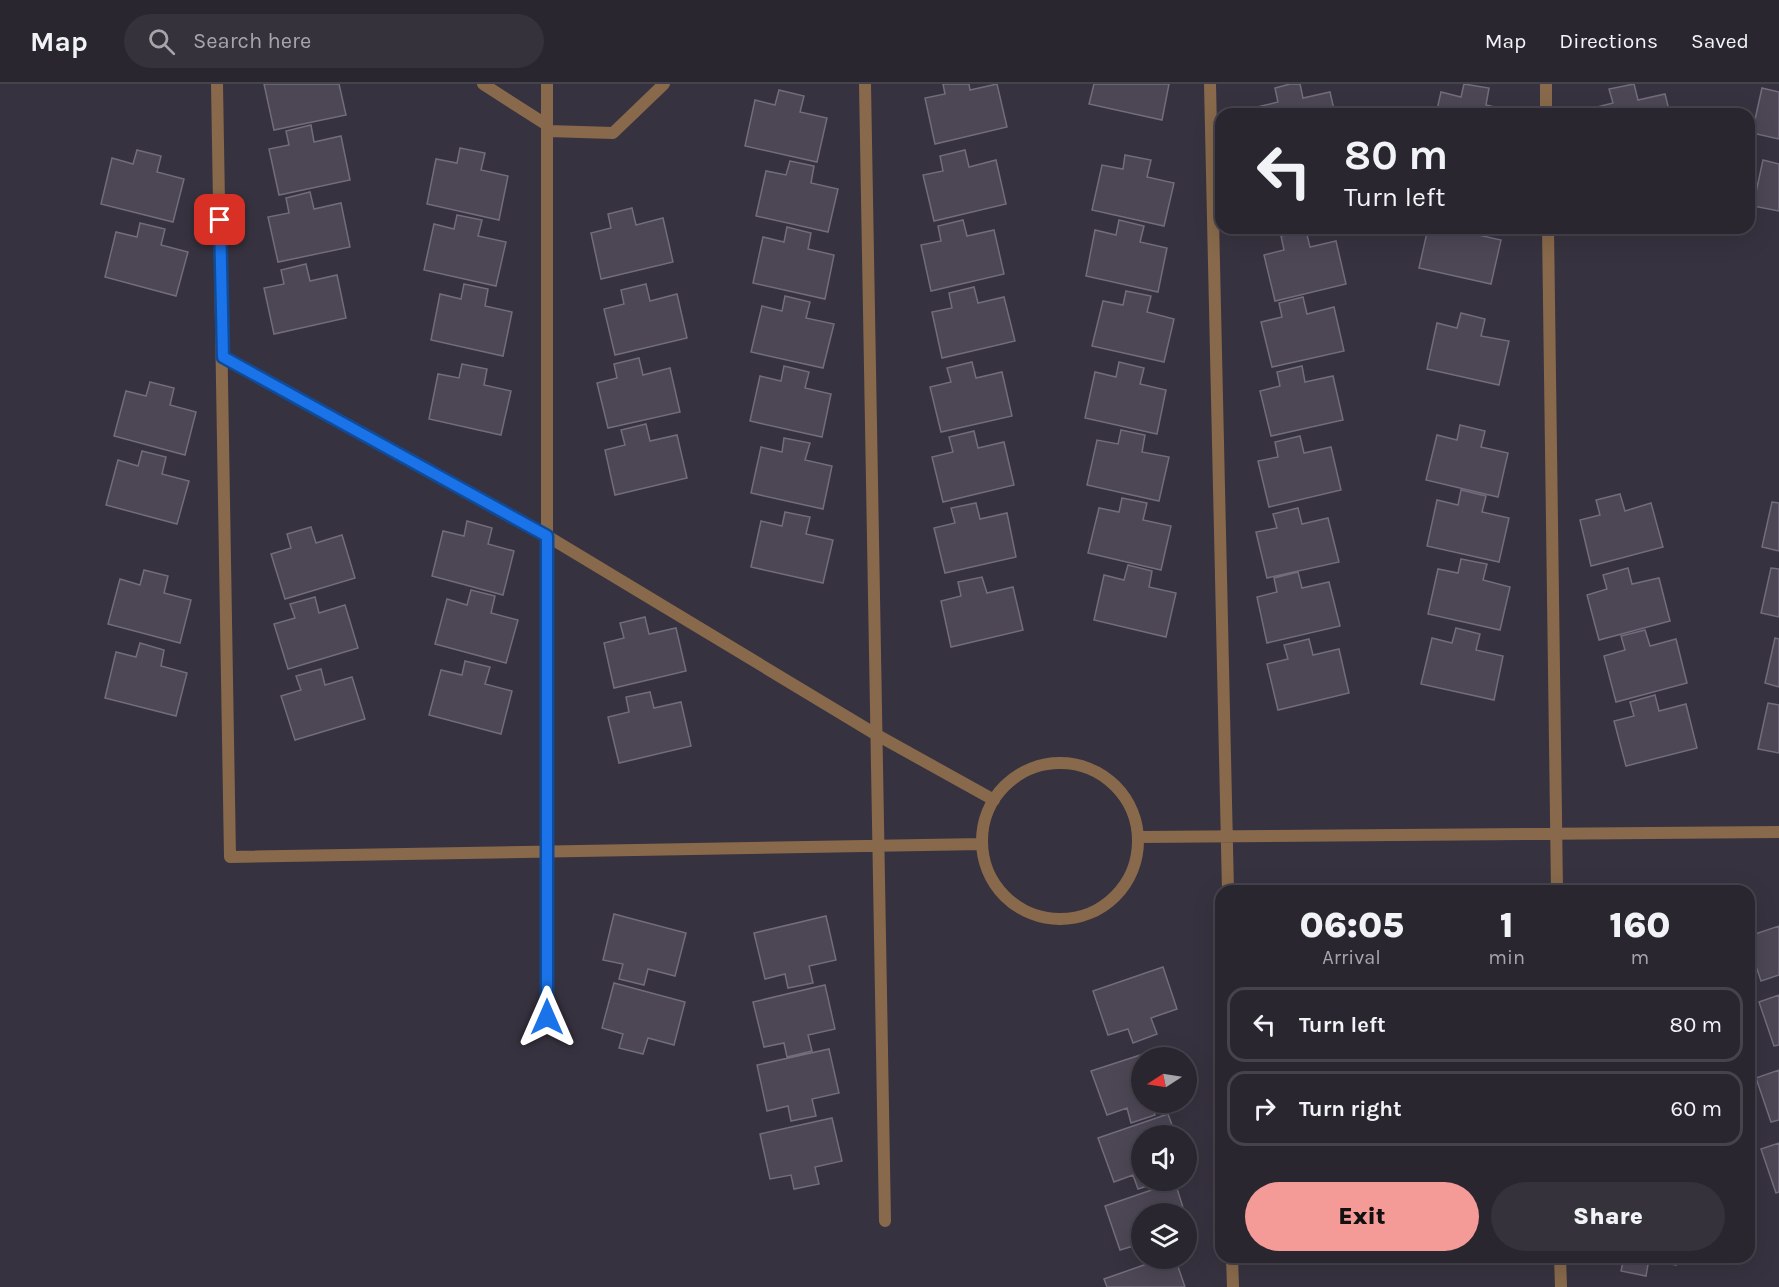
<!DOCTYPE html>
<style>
:root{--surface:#29262f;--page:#35323b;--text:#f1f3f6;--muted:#a5a5aa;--line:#45434b;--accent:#f59b97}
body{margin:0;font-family:Karla,sans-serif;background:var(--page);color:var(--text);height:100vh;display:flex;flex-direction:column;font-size:22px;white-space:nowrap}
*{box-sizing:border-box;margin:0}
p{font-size:20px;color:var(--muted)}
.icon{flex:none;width:33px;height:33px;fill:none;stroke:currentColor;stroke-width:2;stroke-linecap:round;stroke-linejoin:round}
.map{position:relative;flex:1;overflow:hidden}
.details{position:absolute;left:1215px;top:801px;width:540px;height:378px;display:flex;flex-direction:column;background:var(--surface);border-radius:18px;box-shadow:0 6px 24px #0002,0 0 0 2px var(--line)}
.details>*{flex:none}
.top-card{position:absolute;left:1215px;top:24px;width:540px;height:126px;border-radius:18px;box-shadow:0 6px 24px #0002,0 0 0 2px var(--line);background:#29262f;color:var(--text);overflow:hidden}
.needle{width:39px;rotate:258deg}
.buttons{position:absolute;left:1131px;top:963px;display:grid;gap:12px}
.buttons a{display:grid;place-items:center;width:66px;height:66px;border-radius:50%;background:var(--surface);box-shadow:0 6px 24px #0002,0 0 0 2px var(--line);font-size:30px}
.pin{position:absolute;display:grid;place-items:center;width:51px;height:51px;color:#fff;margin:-26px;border-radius:12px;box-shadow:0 3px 9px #0006}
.me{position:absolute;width:66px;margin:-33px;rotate:0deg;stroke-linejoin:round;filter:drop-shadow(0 0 4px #0008)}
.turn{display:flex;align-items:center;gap:21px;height:126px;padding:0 30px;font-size:27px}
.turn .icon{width:78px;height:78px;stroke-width:2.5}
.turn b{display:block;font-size:42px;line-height:51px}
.eta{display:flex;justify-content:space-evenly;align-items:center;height:102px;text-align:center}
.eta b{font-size:36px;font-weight:800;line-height:42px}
.cta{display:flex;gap:12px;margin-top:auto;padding:12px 30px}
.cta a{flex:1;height:69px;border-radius:36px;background:var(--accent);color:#111;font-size:24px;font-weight:800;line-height:69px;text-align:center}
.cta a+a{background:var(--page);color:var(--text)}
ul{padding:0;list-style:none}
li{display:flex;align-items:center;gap:18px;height:75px;margin:0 12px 9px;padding:0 18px;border:3px solid var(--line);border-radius:18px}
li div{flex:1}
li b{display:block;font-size:22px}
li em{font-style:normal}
header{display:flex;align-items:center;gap:36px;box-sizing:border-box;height:84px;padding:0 30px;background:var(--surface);border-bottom:2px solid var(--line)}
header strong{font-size:28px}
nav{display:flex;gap:33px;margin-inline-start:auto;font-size:21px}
.search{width:420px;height:54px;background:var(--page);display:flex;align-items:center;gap:15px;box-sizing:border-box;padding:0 21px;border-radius:33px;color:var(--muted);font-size:22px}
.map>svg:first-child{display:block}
</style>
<header>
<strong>Map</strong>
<div class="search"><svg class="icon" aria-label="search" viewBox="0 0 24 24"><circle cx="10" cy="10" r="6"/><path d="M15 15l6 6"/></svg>Search here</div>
<nav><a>Map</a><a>Directions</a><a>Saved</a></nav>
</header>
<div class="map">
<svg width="1779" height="1203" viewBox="0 0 1779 1203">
<rect width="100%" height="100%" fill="#37323f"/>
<path fill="#4c4655" stroke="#726c7c" stroke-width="1.5" d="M264,0h75l7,31 -72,15z
M943,0h26l1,6 27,-6 10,43 -72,17 -10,-46 20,-4z
M1094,0h75l-7,36 -73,-16z
M1290,0h10l3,14 27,-6 5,22h-76l-2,-7 21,-5 -3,-14z
M1464,0l25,4 -3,17 26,6 -1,3h-75l5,-22 20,5z
M1634,0l4,16 27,-6 5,20h-76l-1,-6 20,-5 -4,-14z
M1762,4l17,4v47l-27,-6z
M779,6l25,6 -4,16 27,6 -10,44 -72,-16 10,-46 20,5z
M311,41l3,17 27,-6 9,44 -71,15 -10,-46 20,-4 -3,-14z
M460,64l25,5 -4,17 27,6 -9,44 -72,-16 9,-45 21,4z
M137,66l24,6 -4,16 27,7 -11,43 -72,-18 11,-46 21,6z
M965,66l4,17 27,-7 10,44 -72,17 -11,-46 20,-4 -3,-15z
M1125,71l26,5 -4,17 27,6 -10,43 -72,-16 10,-45 21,4z
M1763,76l16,4v47l-26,-5z
M790,77l24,5 -3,17 27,6 -10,43 -72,-16 10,-45 20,4z
M310,108l4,17 27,-6 9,44 -72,15 -10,-45 21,-4 -3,-15z
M632,124l4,17 27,-7 10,44 -72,17 -10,-46 20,-5 -3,-14z
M457,131l25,5 -4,16 28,6 -10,44 -72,-16 10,-46 20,5z
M963,136l4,16 27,-6 10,44 -73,17 -10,-46 20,-4 -3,-15z
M1119,136l25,6 -4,16 27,6 -9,44 -72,-16 9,-46 21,5z
M140,139l25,6 -4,16 27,7 -12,44 -71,-19 11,-45 21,5z
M787,143l24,6 -3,16 26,6 -9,44 -72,-16 10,-46 21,5z
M1428,144h48l-2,6 27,6 -10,44 -72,-16z
M1306,147l4,16 26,-6 10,43 -71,17 -11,-46 20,-5 -3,-14z
M306,180l4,17 27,-6 9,43 -72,16 -10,-46 20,-4 -3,-14z
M464,200l24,5 -3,17 27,6 -9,44 -72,-16 9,-46 21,5z
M646,200l4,17 27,-7 10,44 -72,17 -11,-46 20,-5 -3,-14z
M974,203l4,16 26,-6 11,44 -73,17 -10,-46 20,-4 -3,-15z
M1126,207l25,5 -4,16 27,7 -10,43 -72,-16 11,-45 20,4z
M785,212l25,6 -4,16 28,6 -11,44 -72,-16 11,-46 20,5z
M1303,213l4,17 27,-7 10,44 -72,16 -11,-45 21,-5 -3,-14z
M1461,229l24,6 -4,17 28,5 -10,44 -72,-16 10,-46 20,5z
M639,274l4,17 27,-7 10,44 -72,16 -11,-45 20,-5 -3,-14z
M972,278l4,16 26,-6 10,44 -71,16 -11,-45 21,-5 -4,-14z
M1119,278l25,6 -4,16 26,6 -9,44 -72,-16 10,-46 21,5z
M462,280l25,5 -3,16 27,6 -10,44 -72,-16 9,-45 21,4z
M784,282l25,6 -4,16 26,6 -9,43 -72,-16 10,-45 21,5z
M1302,282l3,16 28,-6 10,44 -72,16 -11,-45 20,-5 -3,-14z
M150,298l24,6 -4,17 26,7 -11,43 -71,-19 12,-45 20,5z
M646,340l4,17 27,-6 10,43 -72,17 -10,-45 20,-5 -4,-15z
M1460,341l25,6 -4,16 27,6 -10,44 -72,-17 11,-45 20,5z
M1121,346l24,5 -3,17 27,5 -10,44 -72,-16 10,-45 21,4z
M974,347l4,17 26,-6 10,43 -71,17 -11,-45 21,-5 -4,-15z
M1300,352l4,17 27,-6 10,43 -72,17 -11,-46 20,-4 -3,-15z
M784,354l26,5 -5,17 27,6 -9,43 -72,-16 10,-46 21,5z
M142,367l24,6 -4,17 27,7 -12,43 -71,-19 12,-45 20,6z
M1461,406l25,6 -4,16 27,6 -10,44 -72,-16 10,-46 21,5z
M1620,410l5,17 26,-8 12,44 -72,19 -11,-46 20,-5 -4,-15z
M1122,414l25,5 -4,17 28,6 -10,44 -73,-17 11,-45 20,4z
M1772,418l7,1v48l-17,-4z
M976,419l4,16 27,-6 9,44 -71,16 -11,-45 21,-5 -4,-15z
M1298,424l4,16 26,-6 11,44 -72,16 -11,-46 21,-4 -4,-14z
M785,428l25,5 -4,17 27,6 -10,43 -72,-16 10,-46 21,5z
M467,437l25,7 -4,16 26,7 -11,44 -71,-19 11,-45 21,5z
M311,443l5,16 26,-8 13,43 -70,21 -14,-45 20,-6 -4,-14z
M1461,475l26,5 -4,16 27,7 -10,43 -72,-16 10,-45 20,4z
M1128,481l24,6 -3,16 27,6 -10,44 -72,-17 10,-45 20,5z
M1628,484l4,16 27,-6 11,43 -71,19 -12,-45 20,-6 -4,-14z
M1771,484l8,1v48l-18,-4z
M144,486l24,6 -4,17 27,7 -11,43 -72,-19 12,-45 20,6z
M1298,488l4,16 27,-6 11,44 -73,17 -10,-46 20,-5 -3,-14z
M982,493l5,16 26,-6 10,43 -72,17 -10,-46 20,-5 -3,-14z
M471,506l24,6 -4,17 27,7 -12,43 -71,-19 12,-45 20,6z
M315,513l4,16 26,-8 13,43 -70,21 -14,-45 21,-6 -5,-14z
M645,533l4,17 27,-6 10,43 -72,17 -10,-45 20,-5 -4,-15z
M1456,544l24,6 -4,16 27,6 -9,44 -73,-16 11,-46 20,5z
M1645,546l5,16 26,-7 11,44 -71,19 -12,-46 21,-6 -4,-14z
M1775,554l4,1v48l-14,-4z
M1309,555l4,16 26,-6 10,44 -71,17 -11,-46 21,-5 -4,-14z
M140,559l24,7 -3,16 26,7 -11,43 -71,-18 11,-46 20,5z
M465,577l25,6 -5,17 27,7 -11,43 -72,-19 12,-45 21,5z
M321,585l4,16 27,-8 13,42 -70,21 -14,-44 20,-6 -5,-14z
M650,608l4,16 27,-6 10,44 -72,17 -11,-46 21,-5 -3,-15z
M1655,611l4,16 27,-7 11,44 -71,18 -12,-45 20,-5 -4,-14z
M1768,619l11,2v48l-21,-4z
M614,830l72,19 -11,43 -27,-7 -4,16 -25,-6 4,-15 -20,-4z
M826,832l10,44 -27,6 4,17 -25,5 -3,-14 -20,5 -11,-46z
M1779,842v49l-18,6 -12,-36v-9z
M1163,883l14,42 -26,9 6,16 -24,9 -5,-14 -20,6 -15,-44z
M614,899l71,19 -11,43 -26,-7 -5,16 -24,-6 4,-14 -21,-6z
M825,901l10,44 -27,6 4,16 -25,6 -3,-14 -20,4 -11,-45z
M1779,911v50l-5,1 -15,-44z
M1162,964l3,10h-23v44h9l4,13 -24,8 -4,-15 -20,7 -16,-44z
M829,965l10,44 -27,6 4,17 -25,5 -3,-15 -21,5 -10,-46z
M1779,986v50l-8,2 -15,-44z
M1168,1030l8,22h-34v44l20,1 -24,8 -5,-14 -19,7 -16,-44z
M832,1034l10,43 -27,6 4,17 -25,5 -3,-14 -21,4 -10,-45z
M1779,1059v49l-3,1 -15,-44z
M1175,1098l10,32h-43v35l-2,-5 -20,6 -15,-44z
M1624,1173h54l-2,8 -27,-6 -3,17 -25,-5z
M1164,1174h11l10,29h-78l-3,-8z"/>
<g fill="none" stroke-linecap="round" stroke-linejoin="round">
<path stroke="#88694b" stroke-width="12" d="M217,0l13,773 752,-13
M483,0l64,41
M865,0l20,1137
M1210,0l18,807
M1546,0v30
M548,47l65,2 51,-49
M1548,144l9,663
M223,273l324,179 330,199 117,65
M982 757a78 78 0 1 1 156 0a78 78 0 1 1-156 0Z
M1138,753l641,-5
M547,933v-933
M1232,1173l1,30
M1560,1173l1,30"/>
</g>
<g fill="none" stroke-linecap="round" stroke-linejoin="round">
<defs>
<path id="route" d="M220,136l3,137 324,179v481"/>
</defs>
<use href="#route" stroke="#114b97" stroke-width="15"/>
<use href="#route" stroke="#1a73e8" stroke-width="10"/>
</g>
</svg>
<div class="buttons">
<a><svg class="needle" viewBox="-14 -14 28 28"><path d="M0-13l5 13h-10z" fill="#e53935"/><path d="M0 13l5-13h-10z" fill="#a5a5aa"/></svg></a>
<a><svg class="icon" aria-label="sound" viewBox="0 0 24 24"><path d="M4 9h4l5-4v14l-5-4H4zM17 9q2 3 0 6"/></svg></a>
<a><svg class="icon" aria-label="layers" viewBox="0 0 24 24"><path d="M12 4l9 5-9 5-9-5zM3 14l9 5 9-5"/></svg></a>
</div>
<div class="pin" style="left:220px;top:136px;background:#d93025"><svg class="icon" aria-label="arrive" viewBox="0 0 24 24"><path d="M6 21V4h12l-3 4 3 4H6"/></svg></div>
<svg class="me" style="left:547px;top:933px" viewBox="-20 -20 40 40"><path d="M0-17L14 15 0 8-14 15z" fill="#1a73e8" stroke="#fff" stroke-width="4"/></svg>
<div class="top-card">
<div class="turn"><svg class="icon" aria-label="left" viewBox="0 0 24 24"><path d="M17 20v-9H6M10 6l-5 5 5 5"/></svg><div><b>80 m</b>Turn left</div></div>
</div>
<section class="details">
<div class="eta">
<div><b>06:05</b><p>Arrival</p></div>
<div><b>1</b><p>min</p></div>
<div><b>160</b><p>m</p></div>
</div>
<ul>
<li><svg class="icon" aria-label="left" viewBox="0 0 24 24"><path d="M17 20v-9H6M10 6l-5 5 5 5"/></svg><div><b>Turn left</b></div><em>80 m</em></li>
<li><svg class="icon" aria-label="right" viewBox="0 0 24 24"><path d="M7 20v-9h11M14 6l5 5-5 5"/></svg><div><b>Turn right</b></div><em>60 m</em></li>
</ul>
<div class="cta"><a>Exit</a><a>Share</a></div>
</section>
</div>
